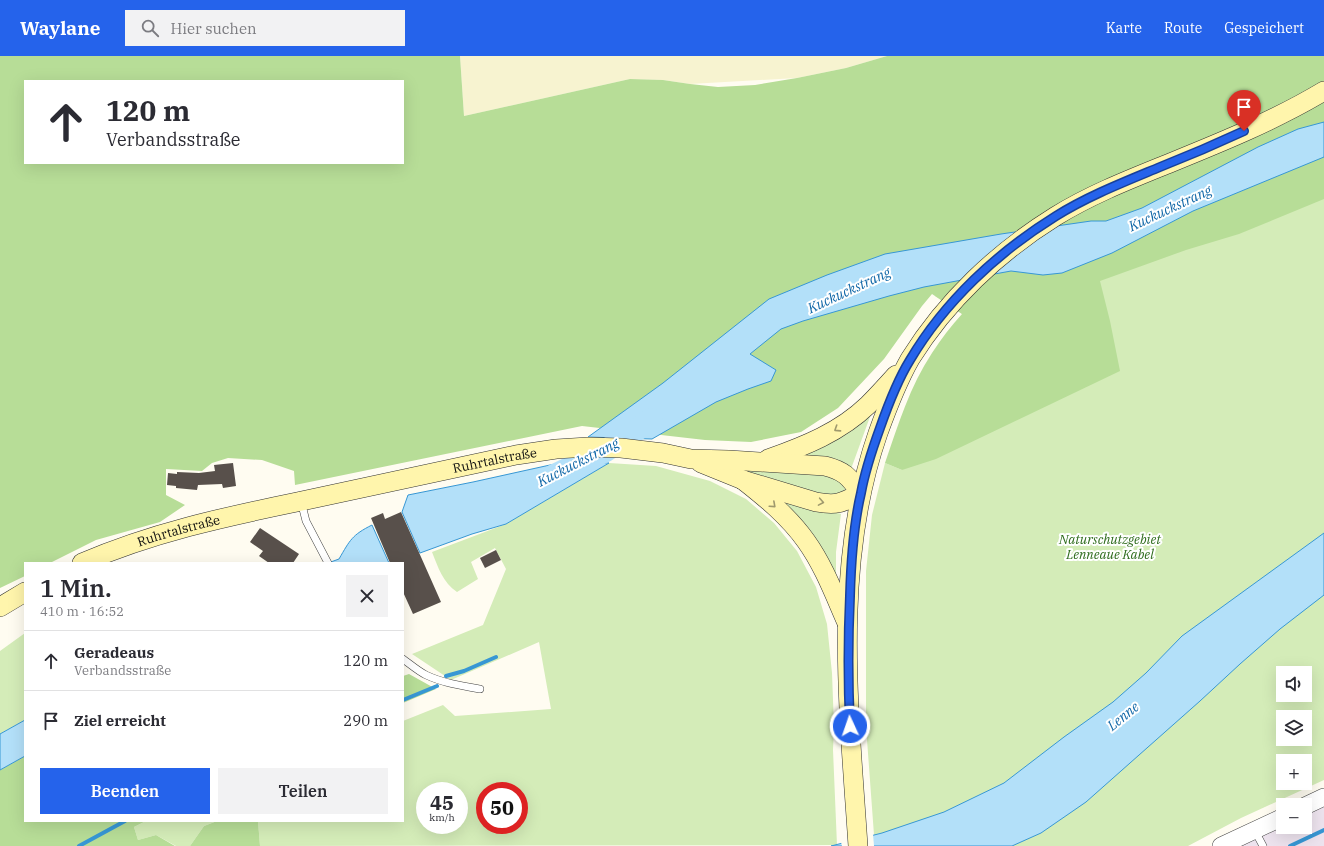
<!DOCTYPE html>
<html lang="de">
<meta charset="utf-8">
<style>
:root{--surface:#fff;--page:#f2f2f3;--text:#2b2b33;--muted:#7c7c81;--line:#e1e1e2;--accent:#2563eb}
body{margin:0;font-family:"IBM Plex Serif",serif;background:var(--page);color:var(--text);height:100vh;display:flex;flex-direction:column;font-size:15px;white-space:nowrap}
*{box-sizing:border-box;margin:0}
p{font-size:13px;color:var(--muted)}
.icon{flex:none;width:22px;height:22px;fill:none;stroke:currentColor;stroke-width:2;stroke-linecap:round;stroke-linejoin:round}
.map{position:relative;flex:1;overflow:hidden}
.details{position:absolute;left:24px;top:506px;width:380px;height:260px;display:flex;flex-direction:column;background:var(--surface);border-radius:0px;box-shadow:0 4px 16px #0002}
.details>*{flex:none}
.top-card{position:absolute;left:24px;top:24px;width:380px;height:84px;border-radius:0px;box-shadow:0 4px 16px #0002;background:#fff;color:var(--text);overflow:hidden}
.controls{position:absolute;left:1276px;top:610px;display:grid;gap:8px}
.controls a{display:grid;place-items:center;width:36px;height:36px;border-radius:0px;background:var(--surface);box-shadow:0 4px 16px #0002;font-size:20px}
.speed{position:absolute;left:416px;top:726px;display:flex;gap:8px;font-size:20px;font-weight:700;text-align:center}
.speed>*{display:grid;place-content:center;width:52px;height:52px;border-radius:50%;background:var(--surface);box-shadow:0 4px 16px #0002;line-height:1}
.speed small{font-size:10px;font-weight:400}
.speed .limit{border:6px solid #d22;background:#fff;color:#111}
.pin{position:absolute;display:grid;place-items:center;width:34px;height:34px;color:#fff;margin:-41px -17px;border-radius:50% 50% 50% 0;rotate:-45deg;box-shadow:0 0 4px #0007}
.pin .icon{rotate:45deg}
.me{position:absolute;width:44px;margin:-22px;rotate:357deg;stroke-linejoin:round;filter:drop-shadow(0 0 3px #0008)}
.turn{display:flex;align-items:center;gap:14px;height:84px;padding:0 16px;font-size:18px}
.turn .icon{width:52px;height:52px;stroke-width:2.5}
.turn b{display:block;font-size:28px;line-height:34px}
.round{display:grid;place-items:center;flex:none;width:42px;height:42px;border-radius:0px;background:var(--page)}
.summary{display:flex;align-items:center;justify-content:space-between;height:68px;padding:0 16px}
h1{font-size:24px;font-weight:600;line-height:30px}
.primary-button{display:flex;gap:8px;margin-top:auto;padding:8px 16px}
.primary-button a{flex:1;height:46px;border-radius:0px;background:var(--accent);color:#fff;font-size:16px;font-weight:600;line-height:46px;text-align:center}
.primary-button a+a{background:var(--page);color:var(--text)}
ul{padding:0;list-style:none}
li{display:flex;align-items:center;gap:12px;height:60px;padding:0 16px;border-top:1px solid var(--line)}
li div{flex:1}
li b{display:block;font-size:15px}
li em{font-style:normal}
header{display:flex;align-items:center;gap:24px;box-sizing:border-box;height:56px;padding:0 20px;background:var(--accent);color:#fff}
header strong{font-size:19px}
nav{display:flex;gap:22px;margin-inline-start:auto;font-size:14px}
.search{width:280px;height:36px;background:var(--page);display:flex;align-items:center;gap:10px;box-sizing:border-box;padding:0 14px;border-radius:0px;color:var(--muted);font-size:15px}
.map>svg:first-child{display:block}
</style>
<header>
<strong>Waylane</strong>
<div class="search"><svg class="icon" aria-label="search" viewBox="0 0 24 24"><circle cx="10" cy="10" r="6"/><path d="M15 15l6 6"/></svg>Hier suchen</div>
<nav><a>Karte</a><a>Route</a><a>Gespeichert</a></nav>
</header>
<div class="map">
<svg width="1324" height="790" viewBox="0 0 1324 790">
<rect width="100%" height="100%" fill="#fffcf1"/>
<path fill="#ede3ee" d="M1324,741v49h-103l62,-29v10h22v-21z"/>
<path fill="#f7f3d0" d="M460,0h427l-41,12 -49,10 -107,6 -27,-4 -33,-1 -166,37z"/>
<path fill="#d4ecb8" fill-rule="evenodd" d="M1324,52v672l-83,38 -53,28h-303l-11,-11 -8,-109v-155l6,-56 13,-52 17,7 80,-143 -47,-31zM1283,617h22v22h-22zM1283,661h22v22h-22zM1283,705h22v22h-22z
M871,358l-20,55 -53,-14z
M609,407l47,3 54,15 36,18 28,24 23,28 19,36 11,37 5,49 2,54 -1,23 4,95 -577,1 -2,-25h145v-100l40,-16 12,11 96,-7 -12,-67 -88,38 -39,-26 71,-29 23,-56 -11,-21 -24,14 7,17 -21,13c-14,-9 -19,-25 -25,-40l74,-28zM425,735h34v34h-34zM485,735h34v34h-34z
M746,414l88,4 12,14 -2,5 -10,6 -88,-27z
M774,439l67,19 -5,38v22z
M25,577v87l-25,14v-83z
M146,765h71l-13,5 -14,20h-14l-20,-11 -18,5 -4,-13z"/>
<path fill="#b7dd97" fill-rule="evenodd" d="M0,0h460l4,60 166,-37 33,1 27,4 28,3 37,-2 42,-7 49,-10 41,-12h437v143l-85,35 -53,16 -86,31 10,40 10,50 -184,88 -34,11 -17,-7c13,-38 25,-77 47,-110 9,-14 19,-27 30,-39l-30,-20 -10,12 -38,53 -46,49 -37,24 -50,10 -46,-2 -123,-14 -287,59 -1,-14 -32,-11 -34,-2 -16,5 -10,8 -36,-2v26l19,10 -25,17 -64,18 -46,23h-25v13l-25,12zM25,25h378v82h-378z
M409,618l27,15 -33,14v-27z
M25,700v65h121l-12,6 4,13 18,-5 19,11h-175v-76z
M217,765h41l2,25h-70l14,-20z"/>
<path fill="#b3e0f9" stroke="#3797d4" d="M1324,66v35l-131,54 -81,42 -50,20 -19,2 -32,-4 -87,16 -35,9 -86,25 -22,8 -31,25 26,16 -5,11 -23,8 -32,13 -64,37 -64,-2 75,-54 106,-84 58,-24 58,-21 116,-20 90,-13h15l36,-13 116,-61 40,-18z
M577,406l32,1 -103,61 -34,10 -52,19 -18,-41 6,-17 65,-13 77,-17z
M372,469l17,38h-61l11,-4c11,-19 13,-24 33,-34z
M1324,477v62l-44,34 -40,35 -40,37 -114,101 -45,31 -29,13h-181l51,-13 62,-21 60,-29 60,-46 49,-35 33,-29 36,-37z
M25,664v36l-25,14v-36z"/>
<path fill="#fffcf1" d="M873,778l1,12h-32l-1,-4z"/>
<g fill="none" stroke-linecap="round" stroke-linejoin="round">
<path stroke="#3797d4" stroke-width="4" d="M446,620l18,-5 32,-14
M403,644l34,-14
M79,790l46,-25
M1290,790l34,-16"/>
<path stroke="#b3e0f9" stroke-width="23" d="M553,420l52,-25 46,-31"/>
</g>
<path fill="#58504b" d="M233,407l3,23 -13,2 -1,-4 -24,1 -1,5 -21,-2v-2l-9,-1 1,-12 9,1v-2l22,1 16,-2 -1,-6z
M401,456l40,90 -28,12 -10,-22v-29h-13l-19,-45 12,-5 2,6z
M260,472l39,26 -6,9h-24l-10,-7 4,-5 -13,-9z
M496,494l5,10 -16,8 -5,-10z"/>
<g fill="none" stroke-linecap="round" stroke-linejoin="round">
<defs>
<path id="service" d="M301,445l5,20 22,42
M403,603c7,5 15,12 23,16 17,8 36,11 54,14
M1255,775l8,15"/>
<path id="tertiary" d="M1305,750l19,-9
M1221,790l62,-29"/>
<g id="secondary">
<path d="M768,403c37,-13 72,-27 100,-54 10,-10 19,-20 28,-30"/>
<path d="M701,407l42,17 73,22c21,4 26,1 45,-9"/>
<path d="M743,424c23,18 46,37 63,61 18,25 29,55 41,82"/>
<path id="s1" d="M82,507c69,-30 142,-46 215,-61 73,-16 146,-32 219,-47l40,-6 32,-2 33,1 42,5 28,6 38,1 96,6c20,5 24,11 36,27"/>
<path d="M0,551l25,-15"/>
<path d="M858,790c-9,-137 -26,-281 20,-413 9,-25 19,-51 32,-74 36,-58 88,-107 146,-143 34,-21 72,-36 109,-51 54,-22 109,-44 159,-74"/>
</g>
</defs>
<use href="#service" stroke="#424242" stroke-width="8"/>
<use href="#tertiary" stroke="#424242" stroke-width="18"/>
<use href="#secondary" stroke="#313131" stroke-width="20"/>
<use href="#service" stroke="#fff" stroke-width="7"/>
<use href="#tertiary" stroke="#fff" stroke-width="17"/>
<use href="#secondary" stroke="#fff5ac" stroke-width="19"/>
</g>
<defs><path id="oneway-chevron" d="M-2-3.5L2.5 0L-2 3.5" fill="none" stroke-width="1.6" stroke-linecap="round" stroke-linejoin="round"/></defs>
<g stroke="#9f996d">
<use href="#oneway-chevron" transform="translate(837 373) rotate(147)"/>
<use href="#oneway-chevron" transform="translate(821 446) rotate(10)"/>
<use href="#oneway-chevron" transform="translate(773 449) rotate(42)"/>
</g>
<g fill="none" stroke-linecap="round" stroke-linejoin="round">
<defs>
<path id="route" d="M850,670c-2,-43 -2,-87 0,-130 1,-35 3,-69 11,-103 4,-22 11,-43 19,-65 8,-23 17,-47 30,-68 35,-59 88,-108 146,-144 32,-20 68,-34 104,-49 28,-11 56,-23 84,-36"/>
</defs>
<use href="#route" stroke="#184099" stroke-width="10"/>
<use href="#route" stroke="#2563eb" stroke-width="7"/>
</g>
<g text-anchor="middle" stroke-width="4" stroke-linejoin="round" paint-order="stroke">
<g font-size="13" fill="#0f0f0f" stroke="#fff">
<text dy="5" stroke="none"><textPath href="#s1" startOffset="426">Ruhrtalstraße</textPath></text>
<text dy="5" stroke="none"><textPath href="#s1" startOffset="102">Ruhrtalstraße</textPath></text>
</g>
<g font-size="13" font-style="italic" fill="#2d6b1b" stroke="#fff">
<text x="1110" y="488">Naturschutzgebiet<tspan x="1110" dy="15">Lenneaue Kabel</tspan></text>
</g>
<g font-size="14" font-style="italic" fill="#1168a8" stroke="#fff">
<text transform="translate(1170 152) rotate(-25)" y="5">Kuckuckstrang</text>
<text transform="translate(849 234) rotate(-25)" y="5">Kuckuckstrang</text>
<text transform="translate(578 406) rotate(-27)" y="5">Kuckuckstrang</text>
<text transform="translate(1123 660) rotate(-39)" y="5">Lenne</text>
</g>
</g>
</svg>
<div class="controls">
<a><svg class="icon" aria-label="sound" viewBox="0 0 24 24"><path d="M4 9h4l5-4v14l-5-4H4zM17 9q2 3 0 6"/></svg></a>
<a><svg class="icon" aria-label="layers" viewBox="0 0 24 24"><path d="M12 4l9 5-9 5-9-5zM3 14l9 5 9-5"/></svg></a>
<a>+</a>
<a>−</a>
</div>
<div class="speed"><div>45<small>km/h</small></div><div class="limit">50</div></div>
<div class="pin" style="left:1244px;top:75px;background:#d93025"><svg class="icon" aria-label="arrive" viewBox="0 0 24 24"><path d="M6 21V4h12l-3 4 3 4H6"/></svg></div>
<svg class="me" style="left:850px;top:670px" viewBox="-20 -20 40 40"><circle r="17" fill="#2563eb" stroke="#fff" stroke-width="3"/><path d="M0-11L8 9 0 5-8 9z" fill="#fff"/></svg>
<div class="top-card">
<div class="turn"><svg class="icon" aria-label="ahead" viewBox="0 0 24 24"><path d="M12 20V5M6 11l6-6 6 6"/></svg><div><b>120 m</b>Verbandsstraße</div></div>
</div>
<section class="details">
<div class="summary"><div><h1>1 Min.</h1><p>410 m · 16:52</p></div><a class="round"><svg class="icon" aria-label="close" viewBox="0 0 24 24"><path d="M6 6l12 12M18 6L6 18"/></svg></a></div>
<ul>
<li><svg class="icon" aria-label="ahead" viewBox="0 0 24 24"><path d="M12 20V5M6 11l6-6 6 6"/></svg><div><b>Geradeaus</b><p>Verbandsstraße</p></div><em>120 m</em></li>
<li><svg class="icon" aria-label="arrive" viewBox="0 0 24 24"><path d="M6 21V4h12l-3 4 3 4H6"/></svg><div><b>Ziel erreicht</b></div><em>290 m</em></li>
</ul>
<div class="primary-button"><a>Beenden</a><a>Teilen</a></div>
</section>
</div>
